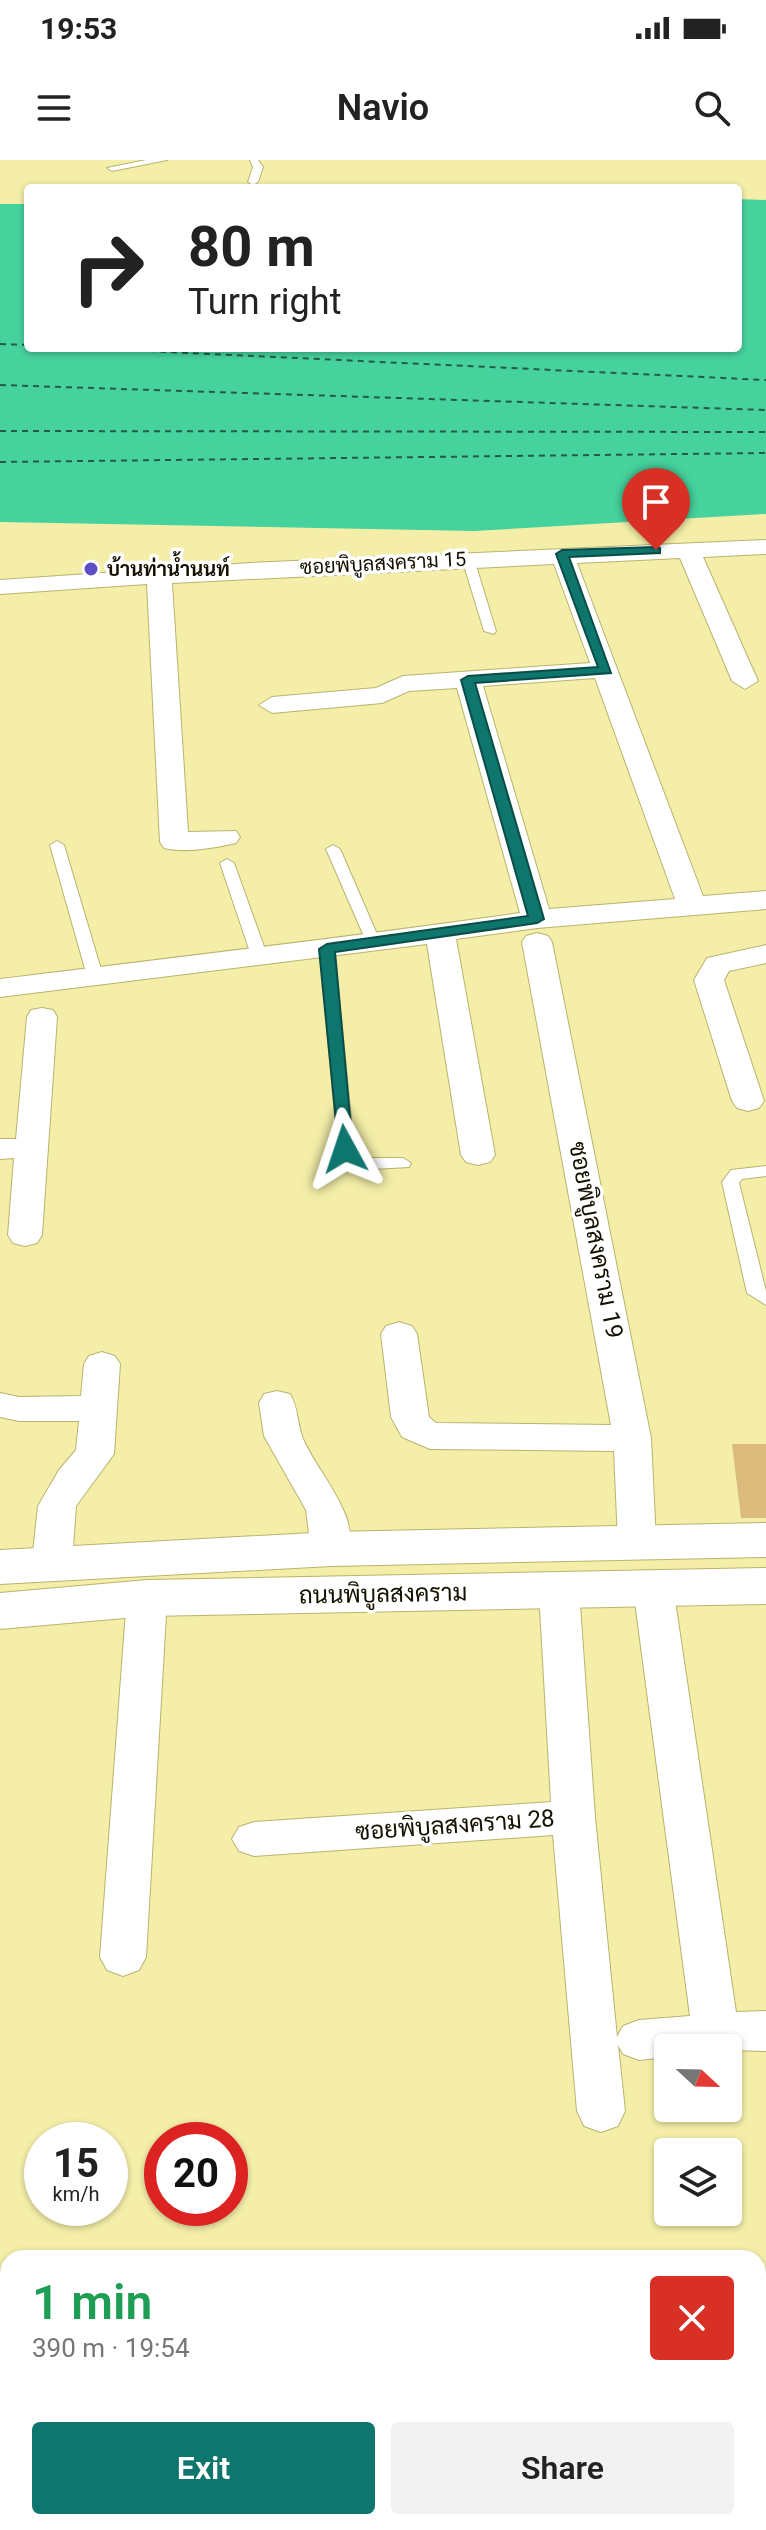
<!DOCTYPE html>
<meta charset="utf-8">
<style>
:root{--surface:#fff;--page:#f2f2f2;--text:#222;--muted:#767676;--accent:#0f766e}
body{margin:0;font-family:Roboto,Sarabun,sans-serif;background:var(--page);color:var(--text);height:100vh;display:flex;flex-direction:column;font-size:30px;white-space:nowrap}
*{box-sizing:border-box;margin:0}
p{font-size:26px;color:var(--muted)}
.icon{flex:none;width:44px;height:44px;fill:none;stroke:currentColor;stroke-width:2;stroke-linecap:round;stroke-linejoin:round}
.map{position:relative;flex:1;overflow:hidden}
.panel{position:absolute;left:0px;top:2090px;width:766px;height:280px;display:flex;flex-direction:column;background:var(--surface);border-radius:24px 24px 0 0;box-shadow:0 2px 6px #0004}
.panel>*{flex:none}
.banner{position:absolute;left:24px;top:24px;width:718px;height:168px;border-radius:8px;box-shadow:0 2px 6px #0004;background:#fff;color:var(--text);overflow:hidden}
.needle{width:52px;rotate:112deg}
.tools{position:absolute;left:654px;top:1874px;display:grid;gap:16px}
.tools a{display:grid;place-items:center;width:88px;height:88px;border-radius:8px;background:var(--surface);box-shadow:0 2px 6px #0004;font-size:40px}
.speed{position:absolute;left:24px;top:1962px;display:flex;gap:16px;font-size:40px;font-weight:700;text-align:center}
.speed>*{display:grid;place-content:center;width:104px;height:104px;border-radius:50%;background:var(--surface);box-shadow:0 2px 6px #0004;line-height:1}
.speed small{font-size:20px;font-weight:400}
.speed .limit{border:12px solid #d22;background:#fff;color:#111}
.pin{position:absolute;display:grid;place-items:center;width:68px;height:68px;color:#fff;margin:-82px -34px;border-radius:50% 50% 50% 0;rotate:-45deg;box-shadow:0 0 8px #0007}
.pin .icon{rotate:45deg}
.me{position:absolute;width:88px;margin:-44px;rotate:355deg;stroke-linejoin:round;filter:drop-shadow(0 0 6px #0008)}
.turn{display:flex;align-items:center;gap:28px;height:168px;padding:0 32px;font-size:36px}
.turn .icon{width:104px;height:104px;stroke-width:2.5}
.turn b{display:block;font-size:56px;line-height:68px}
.round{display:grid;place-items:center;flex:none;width:84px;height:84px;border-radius:8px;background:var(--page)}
.head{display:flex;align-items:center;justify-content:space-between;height:136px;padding:0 32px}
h1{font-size:48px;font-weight:600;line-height:60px;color:#1e9e55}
.primary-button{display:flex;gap:16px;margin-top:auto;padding:16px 32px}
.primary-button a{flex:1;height:92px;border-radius:8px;background:var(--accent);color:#fff;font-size:32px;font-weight:600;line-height:92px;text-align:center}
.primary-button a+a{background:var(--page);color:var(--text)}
.status{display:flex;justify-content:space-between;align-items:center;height:56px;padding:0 40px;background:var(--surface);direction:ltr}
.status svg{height:22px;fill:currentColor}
header{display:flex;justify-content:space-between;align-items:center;height:104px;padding:0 32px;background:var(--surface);font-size:36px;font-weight:600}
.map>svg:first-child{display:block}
</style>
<div class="status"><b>19:53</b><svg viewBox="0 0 49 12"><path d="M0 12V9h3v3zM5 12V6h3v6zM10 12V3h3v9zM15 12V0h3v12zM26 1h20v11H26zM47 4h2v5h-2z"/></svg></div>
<header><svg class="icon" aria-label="menu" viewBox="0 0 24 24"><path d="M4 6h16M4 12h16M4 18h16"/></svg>Navio<svg class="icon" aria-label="search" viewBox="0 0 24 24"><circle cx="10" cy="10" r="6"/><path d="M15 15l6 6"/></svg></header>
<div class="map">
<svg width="766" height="2370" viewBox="0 0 766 2370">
<rect width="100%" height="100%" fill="#f4eea8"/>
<path fill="#46d29d" d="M738,39l28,1v314l-292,17 -474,-9v-318h28v144h710z"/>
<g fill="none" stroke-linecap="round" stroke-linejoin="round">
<path stroke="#255b45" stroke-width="2" stroke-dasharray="6 5" stroke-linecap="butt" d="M0,184l28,1
M83,188l683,32
M0,225l766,25
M0,271l766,1
M0,302l766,-9"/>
</g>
<path fill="#dcbc7c" d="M732,1284h34v74h-25z"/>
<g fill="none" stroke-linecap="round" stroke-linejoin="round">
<defs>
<path id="service" d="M146,0h21l-55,11 -5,-3z
M250,0h8l5,7 -5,15 -5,3 -5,-3 5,-15z
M468,395l6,4 22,72 -2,3 -10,-3 -22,-72z
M57,681l7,4 39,131 -3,3h-10l-3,-3 -37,-131z
M333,685l7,4 40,92 -2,3h-10l-2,-3 -40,-92z
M227,699l7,4 33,92 -3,3 -5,2 -8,-5 -31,-92z
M327,785l7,4 21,209h48l8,5 -2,4 -53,3 -17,-10 -19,-211z
M766,1006v10l-24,3 -3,4 27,108v14l-19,-12 -25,-111 9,-12z"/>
<path id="minor" d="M766,380v14l-63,3 55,124 -13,8 -13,-8 -52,-123 -103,5 126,333 63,-5v18l-229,19 -81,11 39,216 -5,7 -12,3 -12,-3 -5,-7 -34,-211 -427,53v-18c174,-21 349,-42 520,-66l-63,-225 -48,3 -27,12 -110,10 -13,-8 13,-8 104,-9 27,-12 187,-13 -36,-99 -382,19 16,249 48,-1 4,6 -4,6c-21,5 -51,10 -72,5l-4,-6 -13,-258 -147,10v-14l251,-17zM595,518l80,221 -126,10 -66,-223z
M537,773l11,3 4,6 99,496 5,103 -5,10 -14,4 -14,-4 -5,-10 -4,-90 -184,-2 -28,-12 -11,-20 -10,-83 5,-8 13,-4 13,4 5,8 12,83 7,6 175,2 -89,-483 4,-6z
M766,785v18l-37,8 -5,9 40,121 -5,7 -11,3 -11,-3 -5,-7 -38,-121 13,-22z
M42,848l11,2 4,7 -15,218 -5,8 -12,3 -12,-3 -5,-8 6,-77 -14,1v-20h16l11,-122 4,-7z
M102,1192l13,4 5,8 -6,90 -38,52 -4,56 -6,10 -14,4 -14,-4 -6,-10 6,-56 21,-36 17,-20 3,-29h-60l-19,-4v-24l19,4 62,-1 3,-32 5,-8z
M277,1231l13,3c8,13 7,27 12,42 12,34 65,84 43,123l-14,4 -14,-4 -6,-10 -5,-39 -42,-74 -5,-33 5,-9z
M653,1413l14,4 6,10 63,425 30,-1v40l-98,-3v9l-29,3 -16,-6 -5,-9 7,66 -7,15 -17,6 -17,-6 -7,-15 -24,-276 -299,21 -15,-5 -7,-12 7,-12 15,-5 297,-20 -12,-211 6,-10 14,-4 14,4 6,10 16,226 22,220 6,-11 16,-6 51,-4 -57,-429 6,-10z
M147,1424l14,4 6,10 -21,359 -7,13 -16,6 -16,-6 -7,-13 27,-359 6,-10z"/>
<path id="secondary" d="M766,1363v34l-435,9 -331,18v-34l331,-18z
M766,1408v36l-619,12 -147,13v-36l147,-13z"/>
</defs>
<use href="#service" stroke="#b9b36f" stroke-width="2"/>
<use href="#minor" stroke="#b9b36f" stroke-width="2"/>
<use href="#secondary" stroke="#b9b36f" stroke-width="2"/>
<use href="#service" fill="#fff" fill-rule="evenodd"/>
<use href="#minor" fill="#fff" fill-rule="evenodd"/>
<use href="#secondary" fill="#fff" fill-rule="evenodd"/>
</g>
<path fill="#0f766e" stroke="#0a4d48" stroke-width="2" d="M656,387l4,1v5l-91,4 42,116 -136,10 69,236 -7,4 -202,29 18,197 -8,5 -6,-2 -20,-203 8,-5 201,-28 -67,-236 7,-4 130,-9 -42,-113 6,-4z"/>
<circle fill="#5e4fc7" stroke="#fff" stroke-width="3" cx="91" cy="409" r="8"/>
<g text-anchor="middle" stroke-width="7" stroke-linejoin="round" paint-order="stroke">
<g font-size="20" fill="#151200" stroke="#fff">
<text transform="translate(383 403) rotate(-3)" y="7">ซอยพิบูลสงคราม 15</text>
</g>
<g font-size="20" font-weight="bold" fill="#151200" stroke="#fff" text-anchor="start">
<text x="107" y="416">บ้านท่าน้ำนนท์</text>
</g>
<g font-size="24" fill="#151200" stroke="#fff">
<text transform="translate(596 1080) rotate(79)" y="8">ซอยพิบูลสงคราม 19</text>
<text transform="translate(383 1434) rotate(-1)" y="8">ถนนพิบูลสงคราม</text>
<text transform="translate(455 1665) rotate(-4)" y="8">ซอยพิบูลสงคราม 28</text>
</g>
</g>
</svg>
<div class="tools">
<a><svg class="needle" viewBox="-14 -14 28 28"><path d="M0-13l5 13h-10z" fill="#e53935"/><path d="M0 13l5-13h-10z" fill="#767676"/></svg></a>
<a><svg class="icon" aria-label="layers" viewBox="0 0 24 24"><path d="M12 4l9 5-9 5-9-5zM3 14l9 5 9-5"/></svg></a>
</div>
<div class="speed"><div>15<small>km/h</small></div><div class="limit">20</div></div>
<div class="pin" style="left:656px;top:390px;background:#d93025"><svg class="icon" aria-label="arrive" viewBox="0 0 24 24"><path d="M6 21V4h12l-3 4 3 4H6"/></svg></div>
<svg class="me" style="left:345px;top:989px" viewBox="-20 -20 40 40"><path d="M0-17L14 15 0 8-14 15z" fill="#0f766e" stroke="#fff" stroke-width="4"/></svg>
<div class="banner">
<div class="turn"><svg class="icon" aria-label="right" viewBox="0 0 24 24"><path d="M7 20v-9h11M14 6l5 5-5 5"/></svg><div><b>80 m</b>Turn right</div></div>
</div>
<section class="panel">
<div class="head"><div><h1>1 min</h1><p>390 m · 19:54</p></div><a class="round" style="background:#d93025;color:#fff"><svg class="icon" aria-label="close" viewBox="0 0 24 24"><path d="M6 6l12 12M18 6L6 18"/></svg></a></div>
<div class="primary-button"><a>Exit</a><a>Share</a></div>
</section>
</div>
